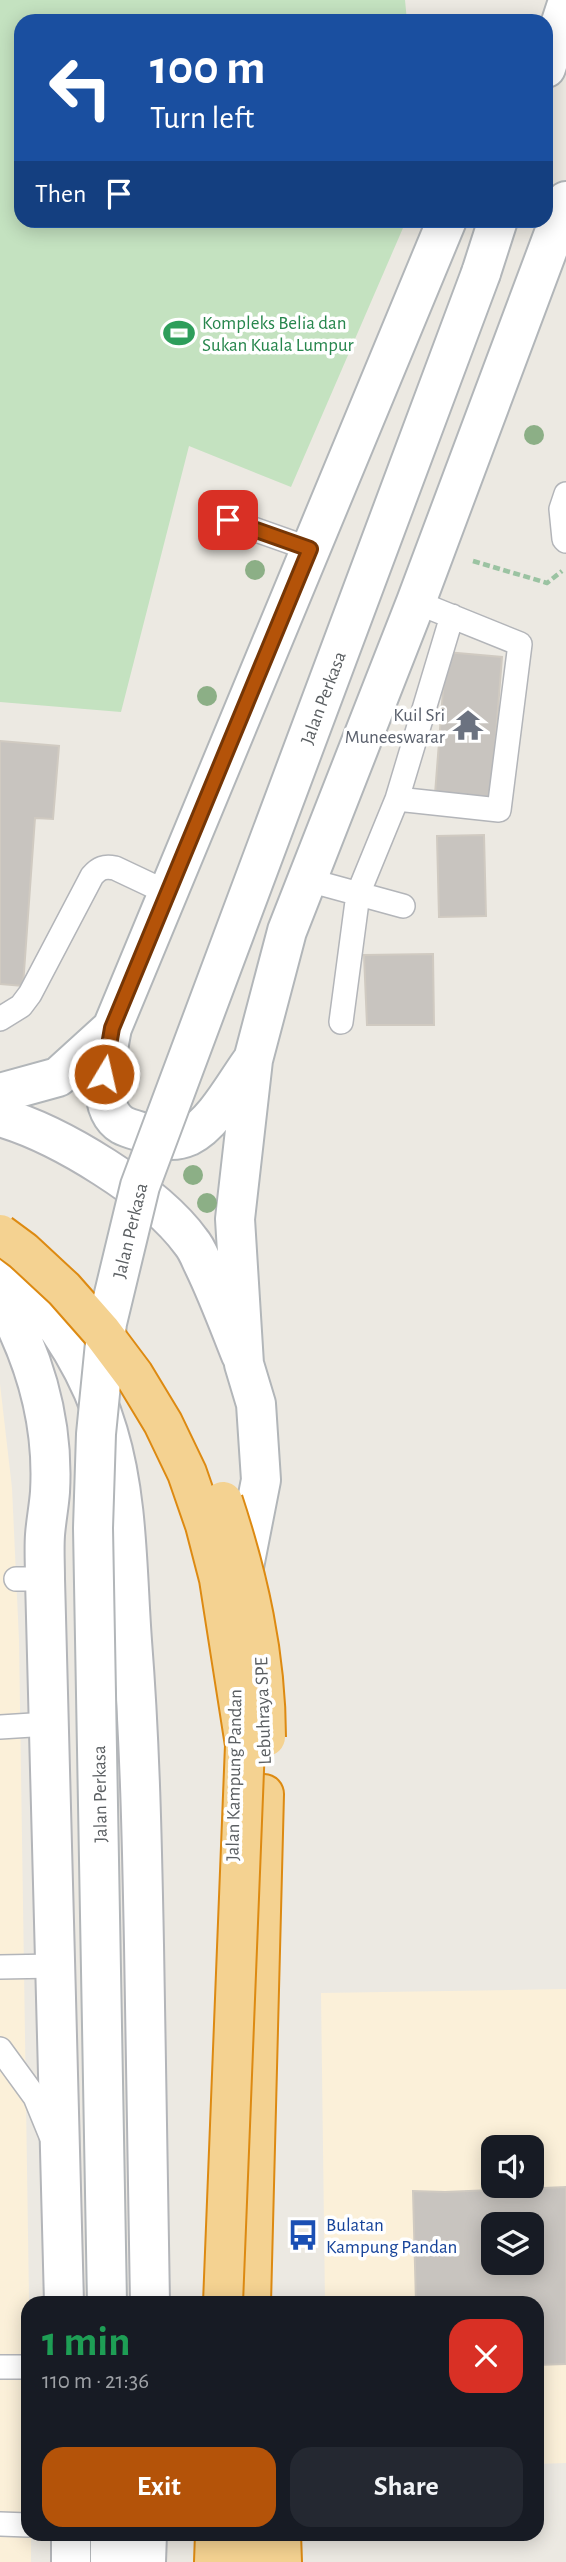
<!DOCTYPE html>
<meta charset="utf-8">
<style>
:root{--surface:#171b24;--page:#242831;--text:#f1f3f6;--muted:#9ea1a6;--accent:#b45309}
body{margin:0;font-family:"Alegreya Sans",sans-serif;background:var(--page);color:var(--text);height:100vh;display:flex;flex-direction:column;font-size:26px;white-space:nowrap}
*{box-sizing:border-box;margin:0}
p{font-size:23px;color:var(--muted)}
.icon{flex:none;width:38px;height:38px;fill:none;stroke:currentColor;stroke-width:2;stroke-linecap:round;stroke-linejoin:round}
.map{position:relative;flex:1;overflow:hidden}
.panel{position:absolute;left:21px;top:2296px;width:523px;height:245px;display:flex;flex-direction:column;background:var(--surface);border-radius:21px;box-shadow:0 4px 18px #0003}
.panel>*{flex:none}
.banner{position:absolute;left:14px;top:14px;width:539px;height:214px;border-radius:21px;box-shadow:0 4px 18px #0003;background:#1a4fa0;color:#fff;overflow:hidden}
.fabs{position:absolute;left:481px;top:2135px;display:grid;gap:14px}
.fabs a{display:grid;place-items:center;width:63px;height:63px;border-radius:14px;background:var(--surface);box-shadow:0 4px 18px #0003;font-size:35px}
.pin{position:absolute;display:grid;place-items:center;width:60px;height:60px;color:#fff;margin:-30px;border-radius:14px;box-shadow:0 4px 10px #0006}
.me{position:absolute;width:77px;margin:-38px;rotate:9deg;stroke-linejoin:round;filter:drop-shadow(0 0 5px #0008)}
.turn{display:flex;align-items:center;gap:24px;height:147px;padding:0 21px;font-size:32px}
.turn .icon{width:91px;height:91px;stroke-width:2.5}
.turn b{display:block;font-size:49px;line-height:60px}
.then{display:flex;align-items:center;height:66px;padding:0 21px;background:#0003;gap:14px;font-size:26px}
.round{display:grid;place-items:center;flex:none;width:74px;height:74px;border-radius:21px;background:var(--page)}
.overview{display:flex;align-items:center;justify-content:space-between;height:119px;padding:0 21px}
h1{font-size:42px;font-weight:600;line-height:52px;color:#1e9e55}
.primary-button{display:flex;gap:14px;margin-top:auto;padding:14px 21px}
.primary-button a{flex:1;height:80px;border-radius:21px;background:var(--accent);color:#fff;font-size:28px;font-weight:600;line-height:80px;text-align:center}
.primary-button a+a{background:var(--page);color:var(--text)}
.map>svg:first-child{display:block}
</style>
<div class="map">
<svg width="566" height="2562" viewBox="0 0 566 2562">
<rect width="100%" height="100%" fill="#ece9e2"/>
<path fill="#fbf0d9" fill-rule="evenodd" d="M0,1384l12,104 7,152 10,660 -1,234h3v28h-31z
M566,1989v474l-29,1v-161h-212l-4,-310zM494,2147h38v39h-38zM494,2224h38v39h-38z"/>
<path fill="#c4e2c0" d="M0,0h405l2,21h-386v199l385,1 -115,266 -102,-41 -68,266 -121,-10z"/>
<path fill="#c8c4bf" stroke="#d0cac1" stroke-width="2" fill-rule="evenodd" d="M446,652l56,5 -11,141 -56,-4z
M0,741l59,5 -6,73 -18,-1 -12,168 -23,-2z
M484,835l2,81 -47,1 -2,-81z
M433,954l1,71h-67l-3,-70z
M566,2187v177l-29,1v-62h-121l-3,-112 32,1zM494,2224h38v39h-38z"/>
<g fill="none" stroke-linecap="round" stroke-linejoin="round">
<defs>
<path id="service" d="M566,494l-5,15 3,30 2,2
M228,520l82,29
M416,602l104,42 -21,166 -102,-11 55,-183
M308,880l95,26
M0,1019l21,-13 9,-12 62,-118c7,-8 12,-10 23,-8l53,25
M341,1022l17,-128 39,-95
M16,1579h29
M0,1727l48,-3
M0,1967l55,-1
M0,2049l35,48 16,39
M0,2367h28
M0,2524l28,1"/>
<path id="tertiary" d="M0,1117c59,17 155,75 191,125 6,7 9,16 13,24 14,29 25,59 37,89
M0,1259c49,49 88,105 108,173 20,66 19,140 24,209 8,101 10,202 12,304 2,119 4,239 6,358
M0,1295c34,60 54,127 50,197 -1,14 -4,29 -5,43 -1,14 0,29 0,44l19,724
M71,2534v28
M146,2562l1,-28"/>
<path id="secondary" d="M546,68l20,-61
M481,273l17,-53
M112,1028c-5,26 -18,80 10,97 7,4 18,6 26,9 15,6 25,9 41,2 25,-12 46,-52 62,-74
M0,1093l58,-16 54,-49 335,-808
M242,1577l19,-97 -5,-76 -12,-40 -9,-145 18,-159 34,-129 129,-329 150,-401
M110,2534v28"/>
<path id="motorway" d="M251,2303l13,-509
M281,2534l1,28
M214,2562l1,-28
M245,2562v-28"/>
</defs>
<use href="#service" stroke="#b3b5b9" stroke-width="26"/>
<use href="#tertiary" stroke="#b3b5b9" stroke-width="42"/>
<use href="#secondary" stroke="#b2b6b9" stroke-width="42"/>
<use href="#motorway" stroke="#dd8a12" stroke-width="42"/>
<path stroke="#9bc3a2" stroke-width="4.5" stroke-dasharray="7 3.5" stroke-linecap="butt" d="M473,561l74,22 15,-12"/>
<use href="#service" stroke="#fff" stroke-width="23"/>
<use href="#tertiary" stroke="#fff" stroke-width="38"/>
<use href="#secondary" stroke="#fff" stroke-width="38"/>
<use href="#motorway" stroke="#f4d291" stroke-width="38"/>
<defs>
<g id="secondary-bridge">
<path id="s1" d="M107,2303l-14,-775 3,-94 11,-111 33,-137 341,-913"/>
</g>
<path id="motorway-bridge" d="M0,1234l23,17 41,38 37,42 33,44 29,48 24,50 18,52 14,54 26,166 -22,558
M223,1501c25,76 43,154 43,236"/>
</defs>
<use href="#secondary-bridge" stroke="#b2b6b9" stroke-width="42" stroke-linecap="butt"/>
<use href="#motorway-bridge" stroke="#dd8a12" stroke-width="42" stroke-linecap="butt"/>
<use href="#secondary-bridge" stroke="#fff" stroke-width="38"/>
<use href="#motorway-bridge" stroke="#f4d291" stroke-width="38"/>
</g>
<g fill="#8caf86">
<circle cx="534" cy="435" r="10"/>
<circle cx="255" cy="570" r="10"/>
<circle cx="207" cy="696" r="10"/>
<circle cx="193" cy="1175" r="10"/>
<circle cx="207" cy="1203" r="10"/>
</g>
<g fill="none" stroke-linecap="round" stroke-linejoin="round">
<defs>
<path id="route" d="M104,1074l8,-46 198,-479 -82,-29"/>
</defs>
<use href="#route" stroke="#753606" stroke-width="18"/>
<use href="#route" stroke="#b45309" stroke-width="12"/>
</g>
<defs>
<symbol id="stadium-bare" viewBox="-9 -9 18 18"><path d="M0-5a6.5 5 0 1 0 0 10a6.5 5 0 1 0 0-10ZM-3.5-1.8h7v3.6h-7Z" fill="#2e9e5b" stroke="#fff" stroke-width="2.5" paint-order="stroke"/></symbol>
<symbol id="temple-bare" viewBox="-9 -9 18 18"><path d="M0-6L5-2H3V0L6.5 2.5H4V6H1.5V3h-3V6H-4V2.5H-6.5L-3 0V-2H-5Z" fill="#6b7280" stroke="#fff" stroke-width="2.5" paint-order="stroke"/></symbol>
<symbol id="bus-bare" viewBox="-9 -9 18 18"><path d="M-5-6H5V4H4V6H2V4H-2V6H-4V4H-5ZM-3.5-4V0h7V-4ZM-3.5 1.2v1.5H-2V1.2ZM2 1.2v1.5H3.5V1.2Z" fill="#1a4fb4" stroke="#fff" stroke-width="2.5" paint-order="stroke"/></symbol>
</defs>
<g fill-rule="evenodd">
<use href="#stadium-bare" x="157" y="311" width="44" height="44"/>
<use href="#temple-bare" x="446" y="703" width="44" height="44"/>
<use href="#bus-bare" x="281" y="2213" width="44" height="44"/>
</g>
<g text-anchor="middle" stroke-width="7" stroke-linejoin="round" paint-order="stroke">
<g font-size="19" fill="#27864d" stroke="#fff" text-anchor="start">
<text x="202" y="329">Kompleks Belia dan<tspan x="202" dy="22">Sukan Kuala Lumpur</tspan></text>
</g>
<g font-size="19" fill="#5b5f62" stroke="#fff">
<text dy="7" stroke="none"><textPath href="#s1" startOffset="1643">Jalan Perkasa</textPath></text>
<text dy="7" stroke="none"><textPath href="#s1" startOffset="1076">Jalan Perkasa</textPath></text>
<text transform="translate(262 1711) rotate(-92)" y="7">Lebuhraya SPE</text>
<text transform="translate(233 1775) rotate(-89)" y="7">Jalan Kampung Pandan</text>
<text transform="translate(99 1794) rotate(-91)" y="7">Jalan Perkasa</text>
</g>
<g font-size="19" fill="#5b616d" stroke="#fff" text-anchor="end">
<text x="445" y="721">Kuil Sri<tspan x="445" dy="22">Muneeswarar</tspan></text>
</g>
<g font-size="19" fill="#164399" stroke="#fff" text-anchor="start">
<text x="326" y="2231">Bulatan<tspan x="326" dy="22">Kampung Pandan</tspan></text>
</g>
</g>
</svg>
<div class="fabs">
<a><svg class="icon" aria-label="sound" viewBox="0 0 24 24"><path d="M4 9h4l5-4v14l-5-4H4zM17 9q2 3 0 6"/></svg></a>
<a><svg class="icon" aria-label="layers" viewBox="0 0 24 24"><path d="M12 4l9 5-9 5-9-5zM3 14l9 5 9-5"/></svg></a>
</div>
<div class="pin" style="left:228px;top:520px;background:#d93025"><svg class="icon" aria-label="arrive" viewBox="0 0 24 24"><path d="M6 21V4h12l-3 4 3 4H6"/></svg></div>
<svg class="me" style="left:104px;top:1074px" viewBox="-20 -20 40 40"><circle r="17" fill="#b45309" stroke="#fff" stroke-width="3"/><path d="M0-11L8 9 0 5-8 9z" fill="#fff"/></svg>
<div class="banner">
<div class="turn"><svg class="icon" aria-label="left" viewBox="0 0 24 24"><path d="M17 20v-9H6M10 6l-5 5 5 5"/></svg><div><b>100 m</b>Turn left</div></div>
<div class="then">Then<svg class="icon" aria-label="arrive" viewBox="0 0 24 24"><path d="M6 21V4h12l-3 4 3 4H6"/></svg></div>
</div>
<section class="panel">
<div class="overview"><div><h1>1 min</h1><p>110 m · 21:36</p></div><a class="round" style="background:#d93025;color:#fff"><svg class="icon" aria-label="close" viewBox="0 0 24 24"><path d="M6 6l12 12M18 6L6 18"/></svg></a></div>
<div class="primary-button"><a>Exit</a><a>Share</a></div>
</section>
</div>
